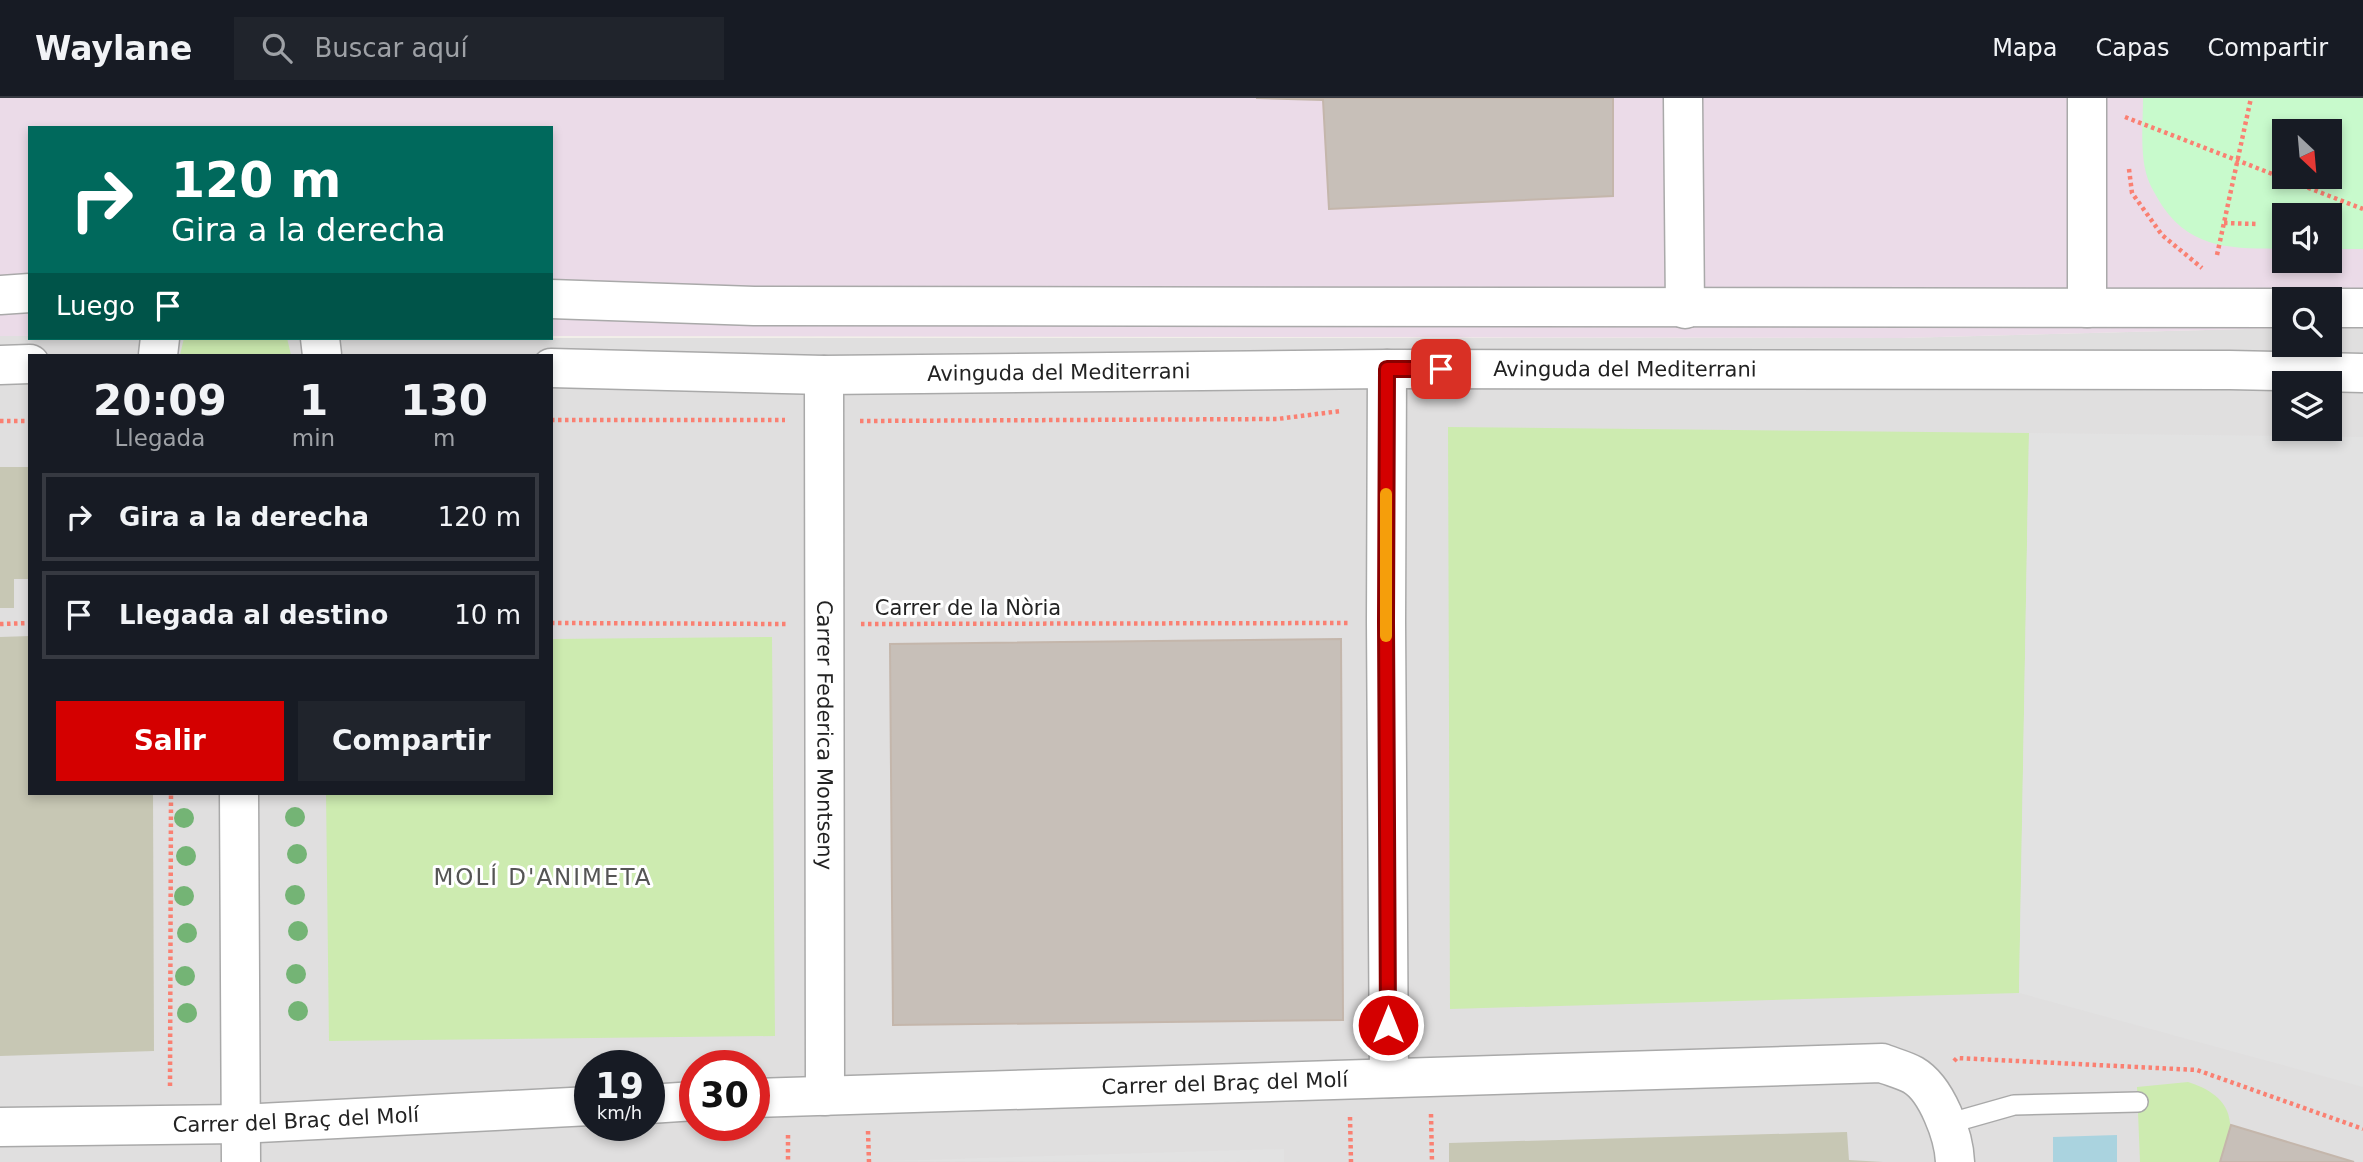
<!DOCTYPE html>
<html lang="es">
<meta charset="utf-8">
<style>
:root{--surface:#171b24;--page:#20242c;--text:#f1f3f6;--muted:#9ea1a6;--line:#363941;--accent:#d40000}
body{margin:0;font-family:"DejaVu Sans",sans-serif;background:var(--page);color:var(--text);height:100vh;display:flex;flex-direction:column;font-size:26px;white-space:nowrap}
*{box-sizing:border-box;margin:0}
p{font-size:23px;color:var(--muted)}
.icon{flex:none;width:38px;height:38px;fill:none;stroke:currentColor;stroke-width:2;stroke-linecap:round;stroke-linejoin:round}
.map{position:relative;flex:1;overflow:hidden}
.details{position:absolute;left:28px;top:256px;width:525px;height:441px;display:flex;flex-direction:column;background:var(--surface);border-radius:0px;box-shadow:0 4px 10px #0003}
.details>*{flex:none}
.top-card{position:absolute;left:28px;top:28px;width:525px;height:214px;border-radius:0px;box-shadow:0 4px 10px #0003;background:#00695c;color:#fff;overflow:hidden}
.needle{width:46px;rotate:154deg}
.fabs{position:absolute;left:2272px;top:21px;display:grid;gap:14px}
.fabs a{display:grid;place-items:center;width:70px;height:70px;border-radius:0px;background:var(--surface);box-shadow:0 4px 10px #0003;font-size:35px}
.speed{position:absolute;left:574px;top:952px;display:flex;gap:14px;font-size:35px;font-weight:700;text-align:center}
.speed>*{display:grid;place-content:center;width:91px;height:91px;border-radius:50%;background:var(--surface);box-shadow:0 4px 10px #0003;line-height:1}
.speed small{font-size:18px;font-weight:400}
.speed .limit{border:10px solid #d22;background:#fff;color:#111}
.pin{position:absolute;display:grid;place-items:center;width:60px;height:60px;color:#fff;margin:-30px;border-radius:14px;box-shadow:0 4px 10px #0006}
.me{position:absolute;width:77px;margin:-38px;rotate:0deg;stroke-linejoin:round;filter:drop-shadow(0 0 5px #0008)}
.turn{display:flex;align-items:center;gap:24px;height:147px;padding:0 28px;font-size:32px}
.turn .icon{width:91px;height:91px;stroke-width:2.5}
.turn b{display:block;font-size:49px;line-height:60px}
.then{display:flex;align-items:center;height:66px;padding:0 28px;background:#0003;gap:14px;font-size:26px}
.eta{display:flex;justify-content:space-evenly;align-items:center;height:119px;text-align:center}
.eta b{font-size:42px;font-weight:700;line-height:49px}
.action{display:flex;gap:14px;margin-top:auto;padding:14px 28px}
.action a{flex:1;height:80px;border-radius:0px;background:var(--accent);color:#fff;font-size:28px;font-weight:700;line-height:80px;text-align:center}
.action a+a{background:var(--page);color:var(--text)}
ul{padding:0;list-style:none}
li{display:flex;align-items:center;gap:21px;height:88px;margin:0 14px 10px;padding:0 14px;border:4px solid var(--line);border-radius:0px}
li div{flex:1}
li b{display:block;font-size:26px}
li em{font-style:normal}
header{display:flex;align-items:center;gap:42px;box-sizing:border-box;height:98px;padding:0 35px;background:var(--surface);border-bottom:2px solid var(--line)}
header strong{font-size:33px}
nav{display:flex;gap:38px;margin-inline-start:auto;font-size:24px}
.search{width:490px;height:63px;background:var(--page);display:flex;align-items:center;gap:18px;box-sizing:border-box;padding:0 24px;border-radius:0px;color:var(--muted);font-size:26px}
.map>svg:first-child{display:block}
</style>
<header>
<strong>Waylane</strong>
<div class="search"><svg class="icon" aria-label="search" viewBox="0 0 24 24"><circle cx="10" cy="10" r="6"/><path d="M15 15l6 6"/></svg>Buscar aquí</div>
<nav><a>Mapa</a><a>Capas</a><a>Compartir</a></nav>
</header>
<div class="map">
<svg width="2363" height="1064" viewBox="0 0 2363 1064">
<rect width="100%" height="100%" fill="#f2efe9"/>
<path fill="#e0dfdf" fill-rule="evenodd" d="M2363,228v836h-2363v-826h30v2h1871l383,-10v17h45v-18zM30,257h521v438h-521zM2284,285h45v46h-45zM590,968h59v59h-59zM695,968h59v59h-59z"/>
<path fill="#ebdbe8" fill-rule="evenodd" d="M0,0h2363v228l-34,-27h-45v29l-383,10 -1350,-2v-208h-521v208h-30zM2284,33h45v46h-45zM2284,117h45v46h-45z"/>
<path fill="#c7c7b4" d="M0,369h30v112h-16v29h-14z
M30,538v157h123l1,258 -154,5v-419z
M1847,1034l2,28 34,2h-434v-19z"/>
<path fill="#cdebb0" d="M184,240h103l4,17h-111z
M1448,329l581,6 -10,560 -569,16z
M772,539l3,399 -446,5 -3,-248h225v-154z
M2188,984c19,6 40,17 42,41 1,12 -7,28 -10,39h-80l-3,-75z"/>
<path fill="#c8facc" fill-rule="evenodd" d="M2143,0h220v151h-34v-34h-45v34c-49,-1 -90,2 -121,-42 -6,-10 -14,-22 -17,-34 -6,-23 -3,-51 -3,-75zM2284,33h45v46h-45z"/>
<path fill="#e2e2e2" d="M2029,335l334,4v650l-344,-94z
M1284,1051v13l-397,-1z"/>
<path fill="#aad3df" d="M2117,1037v27h-64v-25z"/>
<path fill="#c7bfb8" stroke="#c4b6ab" stroke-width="2" d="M1256,0h357v98l-284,13 -6,-109z
M1341,541l2,381 -450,5 -3,-381z
M2231,1027l123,37h-134z"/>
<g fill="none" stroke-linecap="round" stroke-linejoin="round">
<defs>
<path id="service" d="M1947,1026l67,-19 124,-3"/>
<g id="minor">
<path d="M1683,0l2,211"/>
<path d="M2087,0v210"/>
<path d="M0,197l30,-2"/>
<path d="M551,201l203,7 1530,2"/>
<path d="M2329,210h34"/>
<path d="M320,240l2,17"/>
<path d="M158,257l2,-17"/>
<path d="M0,267l30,-1"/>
<path id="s1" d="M551,270l273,7 563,-6 843,1 133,3"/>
<path d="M1387,271l-1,253 3,456"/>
<path id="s2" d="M824,277l1,721"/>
<path d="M239,695l2,369"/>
<path id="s3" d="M754,1000l1128,-35c10,4 22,7 31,12 24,14 41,61 42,87"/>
<path d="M649,1006l46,-3"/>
<path id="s4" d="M0,1029l239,-3 351,-18"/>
</g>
</defs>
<use href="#service" stroke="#a9a9a9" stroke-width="22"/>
<use href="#minor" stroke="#a9a9a9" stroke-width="41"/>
<path stroke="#fa8072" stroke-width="4.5" stroke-dasharray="3.5 3.5" stroke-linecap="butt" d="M2125,19l238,92
M2129,71l3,24 30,42 40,33
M2224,125l33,1
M2217,157l34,-157
M551,322h234
M0,323h30
M860,323l417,-2 64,-8
M551,525l235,1
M0,526l30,-1
M861,526l489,-1
M1954,963l3,-3 240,12 166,59
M170,988l1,-293
M1431,1016l1,48
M1350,1019l1,45
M868,1033l1,31
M788,1037v27"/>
<use href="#service" stroke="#fff" stroke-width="19"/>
<use href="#minor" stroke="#fff" stroke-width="38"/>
</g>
<g fill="#74b475">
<circle cx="295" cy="719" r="10"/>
<circle cx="184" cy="720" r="10"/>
<circle cx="297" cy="756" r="10"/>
<circle cx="186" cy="758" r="10"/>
<circle cx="295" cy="797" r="10"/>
<circle cx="184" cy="798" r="10"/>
<circle cx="298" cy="833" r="10"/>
<circle cx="187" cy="835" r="10"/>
<circle cx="296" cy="876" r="10"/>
<circle cx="185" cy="878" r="10"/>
<circle cx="298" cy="913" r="10"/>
<circle cx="187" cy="915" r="10"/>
</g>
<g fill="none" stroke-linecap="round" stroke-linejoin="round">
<defs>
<path id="route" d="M1388,927l-2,-403 1,-253h54"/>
</defs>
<use href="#route" stroke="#8a0000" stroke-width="18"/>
<use href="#route" stroke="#d40000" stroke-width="12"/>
<path stroke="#f59e0b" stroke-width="12" d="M1386,538v-142"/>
</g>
<g text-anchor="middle" stroke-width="6" stroke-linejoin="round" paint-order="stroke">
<g font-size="21" fill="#222" stroke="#fff">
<text dy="7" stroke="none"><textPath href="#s1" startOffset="1074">Avinguda del Mediterrani</textPath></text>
<text dy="7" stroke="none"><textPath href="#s1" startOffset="508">Avinguda del Mediterrani</textPath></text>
<text x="968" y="517">Carrer de la Nòria</text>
<text dy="7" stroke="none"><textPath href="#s2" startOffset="360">Carrer Federica Montseny</textPath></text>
<text dy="7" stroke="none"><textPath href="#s3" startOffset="471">Carrer del Braç del Molí</textPath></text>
<text dy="7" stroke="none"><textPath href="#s4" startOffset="296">Carrer del Braç del Molí</textPath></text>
</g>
<g font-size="23" letter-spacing="2" fill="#555" stroke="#fff">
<text x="543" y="787">MOLÍ D'ANIMETA</text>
</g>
</g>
</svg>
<div class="fabs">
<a><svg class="needle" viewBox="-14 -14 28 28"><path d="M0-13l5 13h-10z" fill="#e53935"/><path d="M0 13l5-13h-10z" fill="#9ea1a6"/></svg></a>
<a><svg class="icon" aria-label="sound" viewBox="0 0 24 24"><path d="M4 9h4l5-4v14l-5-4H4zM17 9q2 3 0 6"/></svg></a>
<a><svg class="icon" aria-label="search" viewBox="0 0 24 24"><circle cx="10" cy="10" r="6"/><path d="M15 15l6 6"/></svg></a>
<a><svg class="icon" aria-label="layers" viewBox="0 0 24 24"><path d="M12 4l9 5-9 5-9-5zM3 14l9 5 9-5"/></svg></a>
</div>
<div class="speed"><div>19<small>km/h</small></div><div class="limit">30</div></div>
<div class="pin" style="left:1441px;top:271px;background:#d93025"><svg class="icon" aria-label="arrive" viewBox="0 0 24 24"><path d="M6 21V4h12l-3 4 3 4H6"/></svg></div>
<svg class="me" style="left:1388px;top:927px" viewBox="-20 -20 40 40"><circle r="17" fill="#d40000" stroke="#fff" stroke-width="3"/><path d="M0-11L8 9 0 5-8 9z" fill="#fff"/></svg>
<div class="top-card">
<div class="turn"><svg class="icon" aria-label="right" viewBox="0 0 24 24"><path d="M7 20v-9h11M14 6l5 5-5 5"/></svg><div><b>120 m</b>Gira a la derecha</div></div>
<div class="then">Luego<svg class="icon" aria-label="arrive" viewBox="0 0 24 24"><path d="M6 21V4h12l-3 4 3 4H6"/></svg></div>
</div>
<section class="details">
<div class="eta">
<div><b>20:09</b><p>Llegada</p></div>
<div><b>1</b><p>min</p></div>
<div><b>130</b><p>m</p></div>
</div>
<ul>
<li><svg class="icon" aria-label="right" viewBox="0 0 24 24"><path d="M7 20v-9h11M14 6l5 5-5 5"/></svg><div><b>Gira a la derecha</b></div><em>120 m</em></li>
<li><svg class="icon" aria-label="arrive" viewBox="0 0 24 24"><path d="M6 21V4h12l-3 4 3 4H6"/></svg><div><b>Llegada al destino</b></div><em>10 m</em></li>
</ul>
<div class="action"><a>Salir</a><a>Compartir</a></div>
</section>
</div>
